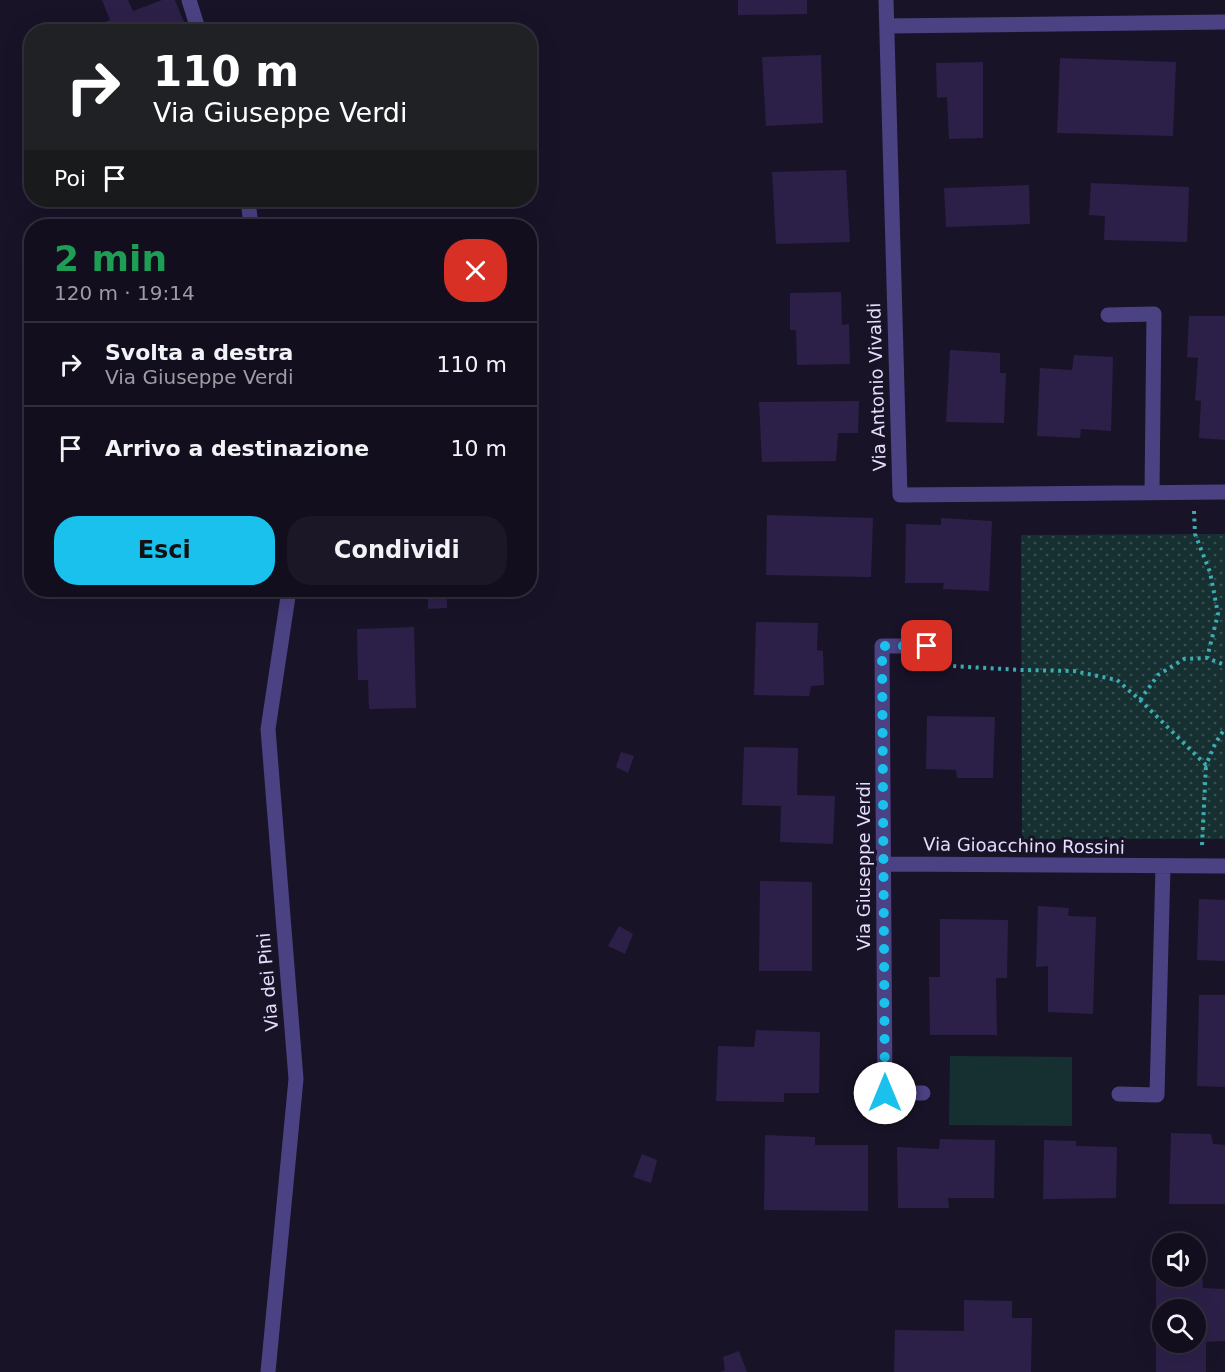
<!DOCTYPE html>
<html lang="it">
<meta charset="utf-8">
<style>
:root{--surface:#130e1e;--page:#1c1727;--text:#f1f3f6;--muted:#9d9ca4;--line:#322e3c;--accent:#19c1ec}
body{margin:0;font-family:"DejaVu Sans",sans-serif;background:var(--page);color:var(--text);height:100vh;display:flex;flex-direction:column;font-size:22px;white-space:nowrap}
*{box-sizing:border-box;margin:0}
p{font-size:20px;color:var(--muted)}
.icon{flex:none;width:33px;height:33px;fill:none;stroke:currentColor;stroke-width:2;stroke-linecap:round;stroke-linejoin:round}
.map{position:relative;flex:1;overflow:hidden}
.panel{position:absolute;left:24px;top:219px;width:513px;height:378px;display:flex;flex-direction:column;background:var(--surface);border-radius:24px;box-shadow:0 6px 24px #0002,0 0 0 2px var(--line)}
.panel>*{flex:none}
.guide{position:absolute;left:24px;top:24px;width:513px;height:183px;border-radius:24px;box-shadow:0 6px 24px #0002,0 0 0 2px var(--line);background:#202124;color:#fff;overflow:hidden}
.buttons{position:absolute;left:1152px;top:1233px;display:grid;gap:12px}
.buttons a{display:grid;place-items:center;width:54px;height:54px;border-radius:50%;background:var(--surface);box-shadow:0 6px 24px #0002,0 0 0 2px var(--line);font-size:30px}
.pin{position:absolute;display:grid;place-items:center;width:51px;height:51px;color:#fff;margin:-26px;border-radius:12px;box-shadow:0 3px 9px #0006}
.me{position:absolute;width:66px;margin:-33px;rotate:0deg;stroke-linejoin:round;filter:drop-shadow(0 0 4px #0008)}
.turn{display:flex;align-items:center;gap:21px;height:126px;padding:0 30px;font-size:27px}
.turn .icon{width:78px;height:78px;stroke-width:2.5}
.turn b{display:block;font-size:42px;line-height:51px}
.then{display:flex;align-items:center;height:57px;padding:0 30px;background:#0003;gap:12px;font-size:22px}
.round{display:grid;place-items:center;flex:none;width:63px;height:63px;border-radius:24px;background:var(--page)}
.overview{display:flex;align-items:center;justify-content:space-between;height:102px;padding:0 30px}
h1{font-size:36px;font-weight:600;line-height:45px;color:#1e9e55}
.action{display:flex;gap:12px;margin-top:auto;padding:12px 30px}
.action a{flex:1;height:69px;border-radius:24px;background:var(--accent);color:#111;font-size:24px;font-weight:600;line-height:69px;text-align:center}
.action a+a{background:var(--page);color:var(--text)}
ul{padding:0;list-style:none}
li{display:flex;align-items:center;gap:18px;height:84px;padding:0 30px;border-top:2px solid var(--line)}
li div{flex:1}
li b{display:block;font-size:22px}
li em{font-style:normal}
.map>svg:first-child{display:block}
</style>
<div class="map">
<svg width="1225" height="1372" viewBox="0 0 1225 1372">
<defs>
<pattern id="park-dots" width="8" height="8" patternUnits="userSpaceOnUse" patternTransform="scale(1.5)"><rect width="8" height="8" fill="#163032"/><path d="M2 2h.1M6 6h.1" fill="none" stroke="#384e51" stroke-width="1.8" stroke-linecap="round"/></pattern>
</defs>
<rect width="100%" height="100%" fill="#191328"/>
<path fill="#163032" d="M950,1056l122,1v69l-123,-1z"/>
<path fill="url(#park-dots)" d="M1225,534v305h-203l-1,-304z"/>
<path fill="#2c2048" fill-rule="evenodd" d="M102,0h26l5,11 29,-11h13l13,32h-95l-1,-5 18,-7z
M738,0h69v14l-69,1z
M821,55l2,68 -57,3 -4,-69z
M1060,58l116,4 -3,74 -116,-3z
M983,62v76l-34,1 -2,-42 -10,1 -1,-35z
M846,170l4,72 -74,2 -4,-72z
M1091,183l98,4 -2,55 -83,-2 1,-24 -16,-1z
M1029,185l1,39 -84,3 -2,-39z
M841,292l1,33 7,-1 1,40 -53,1 -1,-35h-6v-37z
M1189,316h36v124l-26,-2 2,-37 -6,-1 3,-42 -11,-1z
M950,350l50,3v20h6l-2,50 -58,-1z
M1074,355l39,2 -2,74 -30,-2 -1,9 -43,-2 3,-68 32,2z
M859,401l-1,32h-20l-2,28 -74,1 -3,-60z
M767,515l106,3 -2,59 -105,-2z
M941,518l51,3 -3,70 -46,-2 1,-6h-39l1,-59 35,1z
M428,590h19v18l-19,1z
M756,622l62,1 -1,27 6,1 1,34 -13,1 -2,10 -55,-1z
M414,627l2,81 -47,1 -1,-29h-10l-1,-51z
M927,716l68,1 -2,61h-36l-1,-8 -30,-1z
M744,747l54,1 -1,47 38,1 -2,48 -53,-2 1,-36 -39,-1z
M621,752l13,4 -6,17 -12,-6z
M760,881l52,1v89h-53z
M1199,899l26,1v61l-28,-1z
M1038,906l31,2 -1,8 28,1 -3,97 -45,-2v-46l-12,1z
M940,919l68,1 -1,58h-11l1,57h-67l-1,-58h11z
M619,926l14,8 -8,20 -17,-8z
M1199,995h26v92l-28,-1z
M756,1030l64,2 -1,61h-35v9l-68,-1 2,-55 36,1z
M1171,1133l40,1 2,10 12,1v59h-56z
M765,1135l50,2v8h53v66l-104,-1z
M940,1139l55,1 -1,58h-46l1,10h-51l-1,-61 42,2z
M1044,1140l32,1v5l41,1 -1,51 -73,1z
M642,1154l15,6 -6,23 -18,-6z
M1156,1268h6v8h34v-8h6l1,20 22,1v52l-19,1v30h-50zM1162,1310h34v32h-34z
M964,1300l48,1v17h20l-1,54h-137l1,-42 69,1z
M739,1351l8,21h-27l5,-2 -2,-13z"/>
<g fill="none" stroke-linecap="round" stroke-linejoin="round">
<path stroke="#3badb2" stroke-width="4" stroke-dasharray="3 4.5" stroke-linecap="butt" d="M1194,511l1,23 15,38 8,42 -11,44
M941,658l10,8 71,4 52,1 43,9 23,20 66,65 9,-21 10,-16
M1140,700l18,-25 26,-16 23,-1 18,7
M1202,845l4,-80"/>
<path stroke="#4b4283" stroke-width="15" d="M189,0l10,32
M886,0l14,495 325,-3
M887,26l338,-4
M248,200l3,26
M1108,315l46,-1 -2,178
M884,864l341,2
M923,1093h-38l-3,-447h45
M1119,1094l38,1 6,-228
M268,1372l28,-293 -28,-350 21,-139"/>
</g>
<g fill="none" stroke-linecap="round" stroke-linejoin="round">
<path stroke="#19c1ec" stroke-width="10" stroke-dasharray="0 18" d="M885,1093l-3,-447h45"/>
</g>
<g text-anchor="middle" stroke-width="6" stroke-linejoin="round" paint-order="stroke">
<g font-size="18" fill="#e4ddfc" stroke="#191328">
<text transform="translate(877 387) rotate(-92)" y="6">Via Antonio Vivaldi</text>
<text transform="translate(1024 846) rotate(1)" y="6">Via Gioacchino Rossini</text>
<text transform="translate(864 866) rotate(-90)" y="6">Via Giuseppe Verdi</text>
<text transform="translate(268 982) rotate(-95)" y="6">Via dei Pini</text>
</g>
</g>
</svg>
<div class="buttons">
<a><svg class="icon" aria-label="sound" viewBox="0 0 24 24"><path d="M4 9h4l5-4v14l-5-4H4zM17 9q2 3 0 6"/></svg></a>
<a><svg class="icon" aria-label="search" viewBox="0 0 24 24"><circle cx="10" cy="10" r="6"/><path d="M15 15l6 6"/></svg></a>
</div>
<div class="pin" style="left:927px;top:646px;background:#d93025"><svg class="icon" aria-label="arrive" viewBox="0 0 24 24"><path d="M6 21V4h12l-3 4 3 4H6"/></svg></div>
<svg class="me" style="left:885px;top:1093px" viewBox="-20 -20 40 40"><circle r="19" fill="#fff"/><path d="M0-13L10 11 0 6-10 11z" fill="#19c1ec"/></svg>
<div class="guide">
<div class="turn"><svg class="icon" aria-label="right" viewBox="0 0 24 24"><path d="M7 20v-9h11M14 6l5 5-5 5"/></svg><div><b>110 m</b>Via Giuseppe Verdi</div></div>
<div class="then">Poi<svg class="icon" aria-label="arrive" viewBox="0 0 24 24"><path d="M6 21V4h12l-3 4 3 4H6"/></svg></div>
</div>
<section class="panel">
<div class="overview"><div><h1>2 min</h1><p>120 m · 19:14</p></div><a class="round" style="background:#d93025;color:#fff"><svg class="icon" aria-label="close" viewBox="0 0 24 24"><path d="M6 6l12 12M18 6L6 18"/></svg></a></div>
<ul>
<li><svg class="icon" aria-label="right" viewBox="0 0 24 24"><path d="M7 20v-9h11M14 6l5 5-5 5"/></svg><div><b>Svolta a destra</b><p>Via Giuseppe Verdi</p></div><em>110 m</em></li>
<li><svg class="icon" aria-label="arrive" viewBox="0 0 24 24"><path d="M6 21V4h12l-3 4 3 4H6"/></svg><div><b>Arrivo a destinazione</b></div><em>10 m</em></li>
</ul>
<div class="action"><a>Esci</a><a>Condividi</a></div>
</section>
</div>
